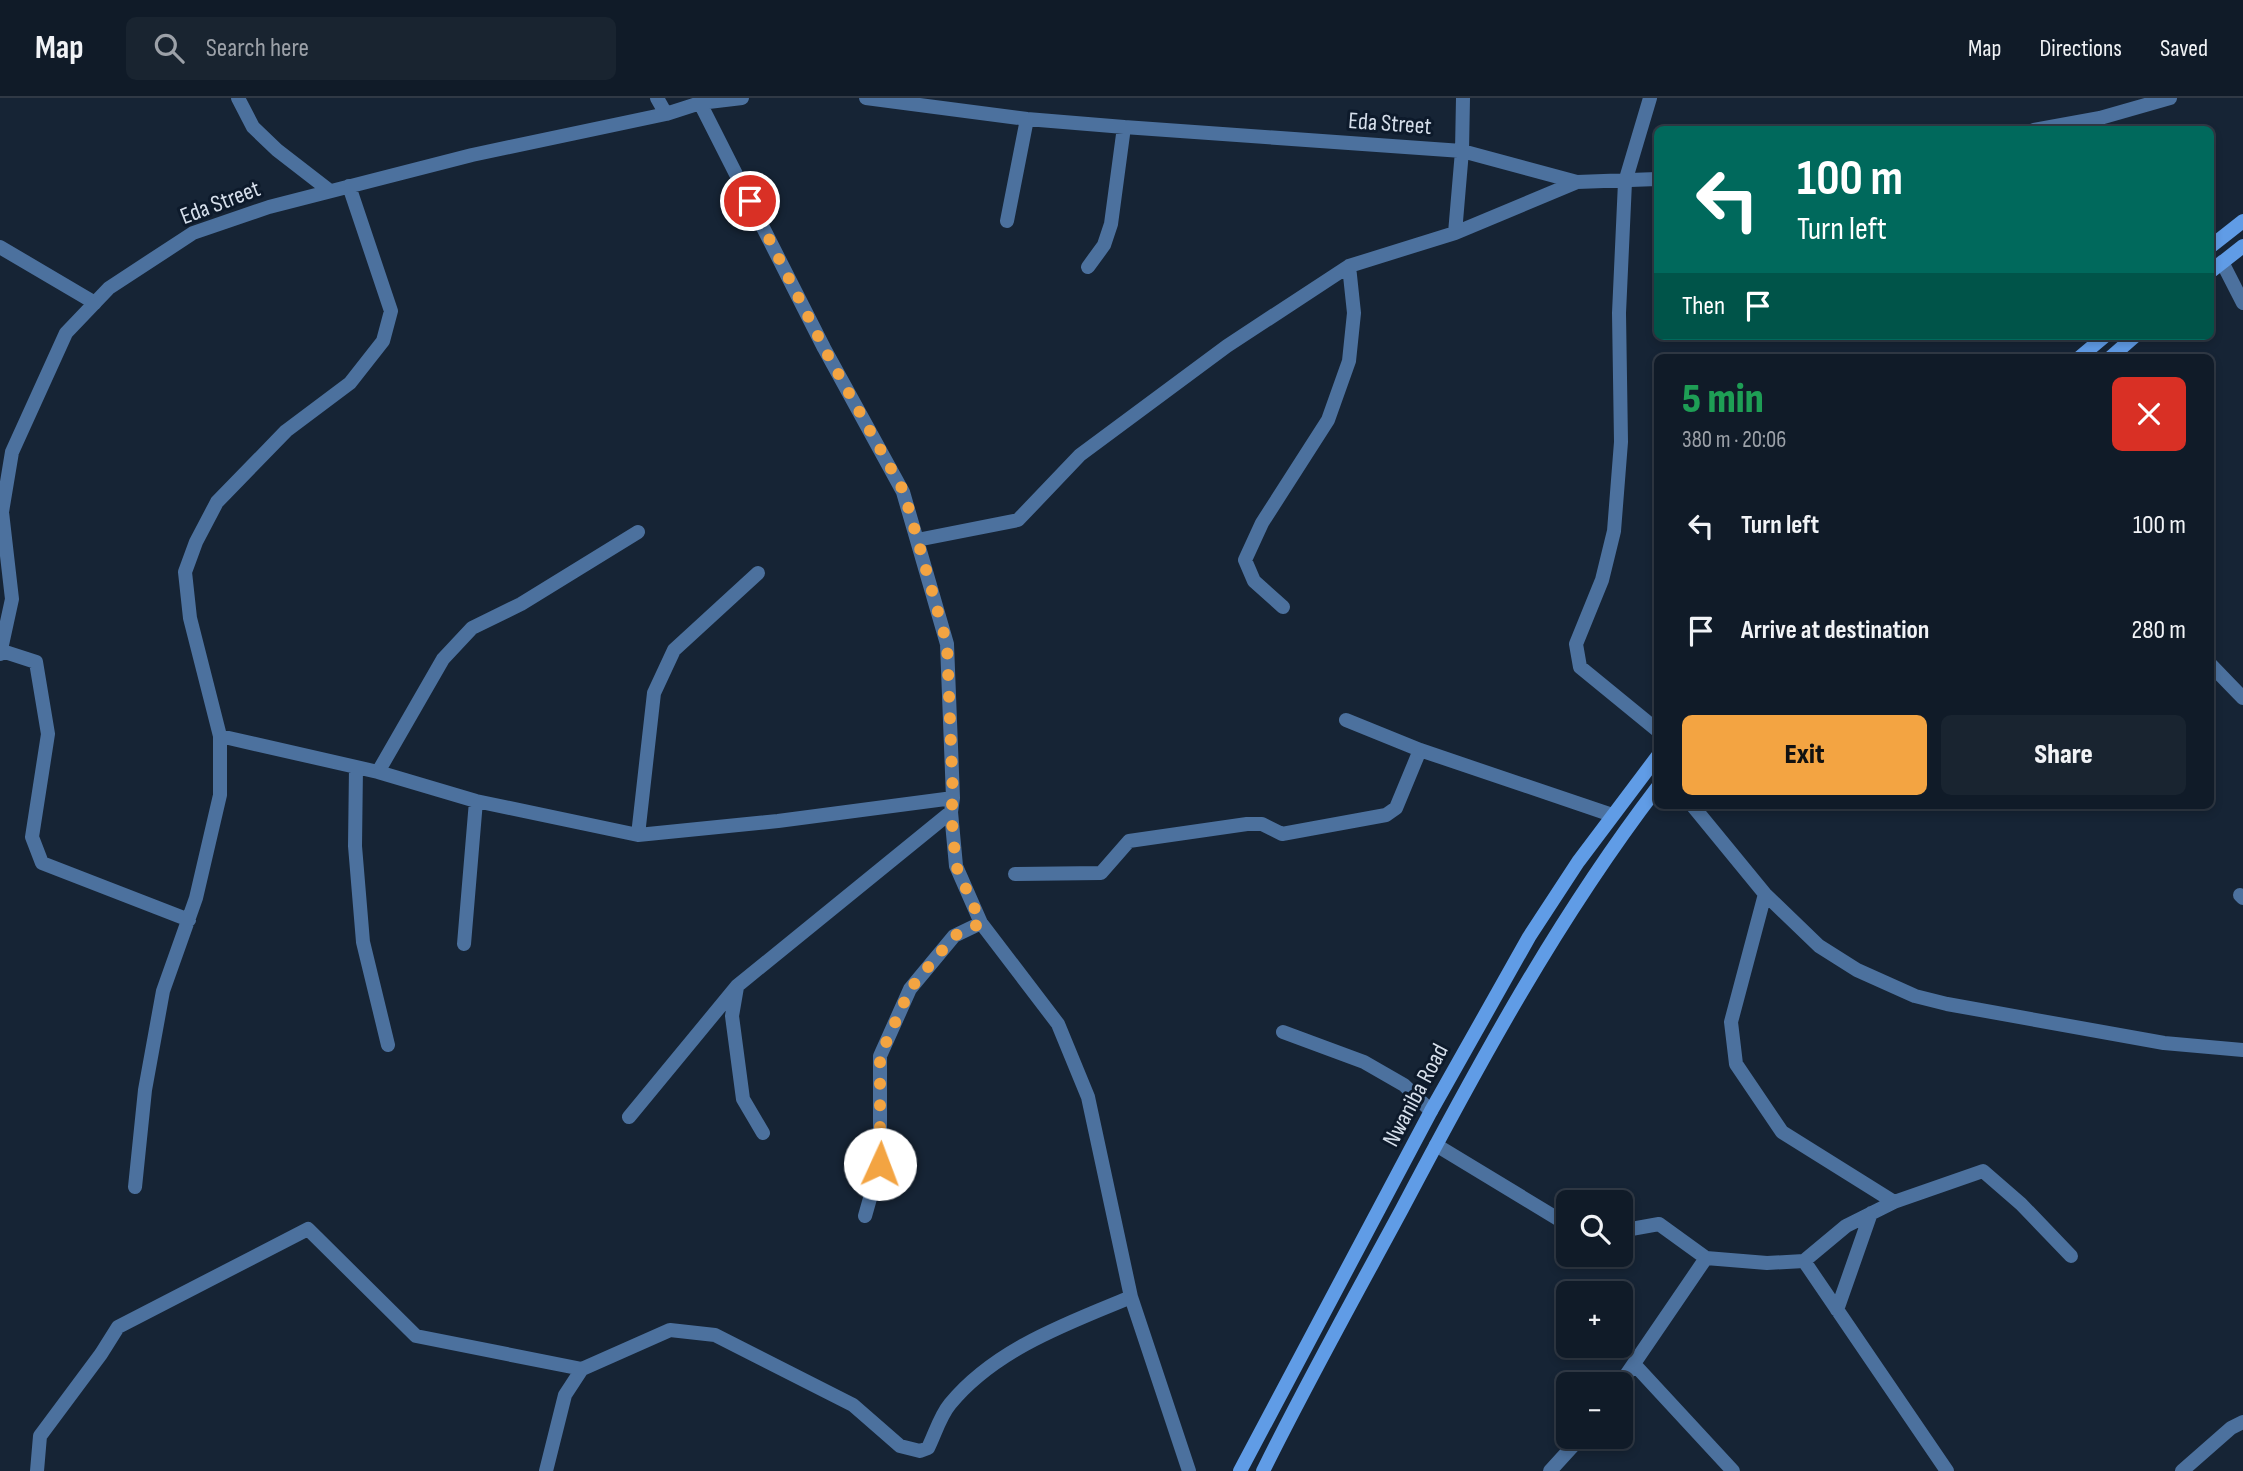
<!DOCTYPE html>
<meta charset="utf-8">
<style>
:root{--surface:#101b28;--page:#192430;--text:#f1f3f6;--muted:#9ca1a8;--line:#303945;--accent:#f3a442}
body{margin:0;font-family:"Sofia Sans Condensed",sans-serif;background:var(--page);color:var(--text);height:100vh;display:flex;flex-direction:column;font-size:26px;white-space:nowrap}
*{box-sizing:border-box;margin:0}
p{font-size:23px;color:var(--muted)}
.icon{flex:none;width:38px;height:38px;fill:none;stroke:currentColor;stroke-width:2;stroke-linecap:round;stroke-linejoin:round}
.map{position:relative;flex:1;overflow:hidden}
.details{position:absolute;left:1654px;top:256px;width:560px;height:455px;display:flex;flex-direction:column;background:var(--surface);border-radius:10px;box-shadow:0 4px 10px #0003,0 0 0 2px var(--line)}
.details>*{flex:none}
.hud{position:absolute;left:1654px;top:28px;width:560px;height:214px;border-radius:10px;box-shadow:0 4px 10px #0003,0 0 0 2px var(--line);background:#00695c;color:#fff;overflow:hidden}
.controls{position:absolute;left:1556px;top:1092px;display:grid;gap:14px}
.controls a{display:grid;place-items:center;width:77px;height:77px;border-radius:10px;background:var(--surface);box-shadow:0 4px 10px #0003,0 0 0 2px var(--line);font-size:35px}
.pin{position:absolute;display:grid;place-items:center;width:60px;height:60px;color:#fff;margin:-30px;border:4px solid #fff;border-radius:50%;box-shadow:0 2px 7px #0007}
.me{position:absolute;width:77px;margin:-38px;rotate:2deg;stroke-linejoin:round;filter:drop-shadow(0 0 5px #0008)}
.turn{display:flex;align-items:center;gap:24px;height:147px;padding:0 28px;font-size:32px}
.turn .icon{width:91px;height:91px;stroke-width:2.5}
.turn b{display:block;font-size:49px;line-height:60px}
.then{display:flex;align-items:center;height:66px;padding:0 28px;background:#0003;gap:14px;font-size:26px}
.round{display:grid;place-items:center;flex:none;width:74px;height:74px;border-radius:10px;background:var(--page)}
.head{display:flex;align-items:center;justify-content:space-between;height:119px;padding:0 28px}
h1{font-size:42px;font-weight:800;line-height:52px;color:#1e9e55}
.primary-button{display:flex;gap:14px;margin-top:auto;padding:14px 28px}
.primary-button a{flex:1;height:80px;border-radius:10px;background:var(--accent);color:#111;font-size:28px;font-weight:800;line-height:80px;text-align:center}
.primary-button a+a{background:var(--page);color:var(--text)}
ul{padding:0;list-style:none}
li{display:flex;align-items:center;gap:21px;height:105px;padding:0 28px}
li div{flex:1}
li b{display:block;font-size:26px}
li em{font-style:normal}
header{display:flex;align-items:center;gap:42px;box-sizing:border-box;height:98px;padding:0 35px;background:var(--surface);border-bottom:2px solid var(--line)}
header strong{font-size:33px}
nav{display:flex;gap:38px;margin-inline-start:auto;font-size:24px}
.search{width:490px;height:63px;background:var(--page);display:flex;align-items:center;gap:18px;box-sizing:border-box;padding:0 24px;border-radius:10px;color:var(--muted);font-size:26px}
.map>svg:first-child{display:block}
</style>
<header>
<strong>Map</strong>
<div class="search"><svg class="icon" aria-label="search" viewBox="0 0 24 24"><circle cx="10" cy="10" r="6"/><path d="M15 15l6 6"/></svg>Search here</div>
<nav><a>Map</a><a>Directions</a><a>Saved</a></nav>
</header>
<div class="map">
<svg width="2243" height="1373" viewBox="0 0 2243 1373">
<rect width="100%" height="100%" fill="#162435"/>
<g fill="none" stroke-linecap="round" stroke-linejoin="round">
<path stroke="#4c719e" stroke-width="14" d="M238,0l15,29 24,23 53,41
M657,0l9,16
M866,0l161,21 97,8 338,24 115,31 80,-3
M1650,0l-25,84 -6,131 2,129 -7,89 -12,49 -26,64 4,23 77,63
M700,5l124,245 79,144 44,152 6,154 -2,14 5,54 25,57 77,101 30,73 43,200 58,174
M2034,32l66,-12 70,-20
M1007,123l20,-102
M1455,135l7,-82 1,-53
M0,149l95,56
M2222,164l21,41
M1088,169l16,-22 7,-21 13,-97
M917,442l101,-20 62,-65 147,-109 122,-80 106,-33 122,-51
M1283,509l-29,-26 -9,-21 17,-37 66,-103 21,-59 5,-48 -5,-47
M2,553l34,11 12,72 -16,103 10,26 147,57
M0,556l12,-55 -10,-87 10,-60 54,-119 43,-45 84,-55 76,-26 203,-52 194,-41 34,-11 42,-5
M2210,566l33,34
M1346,622l74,30 192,65
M220,638l158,36 98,29 162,34 140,-14 175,-23
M356,669l-1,79 8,96 25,103
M378,674l65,-113 29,-31 49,-24 117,-72
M1692,707l73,89 54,52 38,24 58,26 32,8 217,39 79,7
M638,737l16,-142 20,-43 84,-77
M1015,776l86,-1 28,-32 118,-17h15l20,10 104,-19 10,-7 24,-58
M1765,796l-34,128 5,42 46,68 112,70
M2240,797l3,3
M464,846l12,-143
M737,889l-5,29 11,83 20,34
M1283,934l81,30 40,23 27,26
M629,1019l108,-131 214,-174
M1436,1047l132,80
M135,1089l10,-97 18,-99 33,-93 24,-103v-59l-30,-118 -5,-46 11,-30 21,-40 69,-71 64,-48 33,-42 8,-30 -42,-125
M865,1118l15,-53v-107l30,-67 44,-53 27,-13
M1620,1133l39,-7 47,34 61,5 37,-2 42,-35 48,-24 89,-31 38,33 50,52
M1804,1163l143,210
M1837,1212l34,-97
M1634,1266l99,107
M1620,1286l86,-126
M37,1373l3,-35 61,-82 17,-27 190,-98 108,107 166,33
M546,1373l19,-76 17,-26 88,-39 45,5 138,70 47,41 20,5 8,-3c7,-14 12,-32 22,-44 45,-55 118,-81 181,-107
M1550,1373l31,-34
M2182,1373l49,-43 12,-6"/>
<path stroke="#609ce6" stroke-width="14" d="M2210,149l33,-26
M2210,174l33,-26
M2080,259l25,-21
M2111,259l24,-21
M1240,1373l191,-360 98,-174 49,-75 79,-105
M1263,1373c44,-89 92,-175 139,-262 77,-146 155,-290 255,-421"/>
</g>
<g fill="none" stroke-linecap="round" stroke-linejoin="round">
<path stroke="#f3a442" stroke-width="12" stroke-dasharray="0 21.6" d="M750,103l74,147 80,144 43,152 6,154 -2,14 5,54 25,57 -27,13 -44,53 -30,67v108"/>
</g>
<g text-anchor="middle" stroke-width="6" stroke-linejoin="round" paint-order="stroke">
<g font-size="24" fill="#d5deea" stroke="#0d1a2b">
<text transform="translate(1390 25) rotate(4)" y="8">Eda Street</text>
<text transform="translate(220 104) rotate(-21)" y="8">Eda Street</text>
<text transform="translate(1415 997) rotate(-62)" y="8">Nwaniba Road</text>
</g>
</g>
</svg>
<div class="controls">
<a><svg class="icon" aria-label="search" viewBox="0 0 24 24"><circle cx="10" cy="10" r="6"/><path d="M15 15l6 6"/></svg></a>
<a>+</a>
<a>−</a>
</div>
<div class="pin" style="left:750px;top:103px;background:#d93025"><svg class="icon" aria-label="arrive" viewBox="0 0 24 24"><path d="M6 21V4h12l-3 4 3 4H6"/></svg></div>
<svg class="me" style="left:880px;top:1066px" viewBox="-20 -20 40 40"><circle r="19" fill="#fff"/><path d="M0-13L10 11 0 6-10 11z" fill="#f3a442"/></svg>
<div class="hud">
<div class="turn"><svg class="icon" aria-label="left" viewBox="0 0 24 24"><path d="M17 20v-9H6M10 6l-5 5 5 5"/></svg><div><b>100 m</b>Turn left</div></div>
<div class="then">Then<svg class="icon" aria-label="arrive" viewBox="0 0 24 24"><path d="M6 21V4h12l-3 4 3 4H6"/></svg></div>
</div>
<section class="details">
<div class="head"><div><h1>5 min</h1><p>380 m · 20:06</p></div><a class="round" style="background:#d93025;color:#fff"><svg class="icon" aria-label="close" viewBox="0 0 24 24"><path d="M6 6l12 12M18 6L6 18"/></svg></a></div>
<ul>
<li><svg class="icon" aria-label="left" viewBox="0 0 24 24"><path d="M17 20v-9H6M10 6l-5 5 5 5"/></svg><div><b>Turn left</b></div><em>100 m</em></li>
<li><svg class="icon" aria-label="arrive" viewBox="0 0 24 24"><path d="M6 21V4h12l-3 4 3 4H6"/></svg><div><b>Arrive at destination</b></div><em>280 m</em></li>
</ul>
<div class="primary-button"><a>Exit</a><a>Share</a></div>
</section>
</div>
